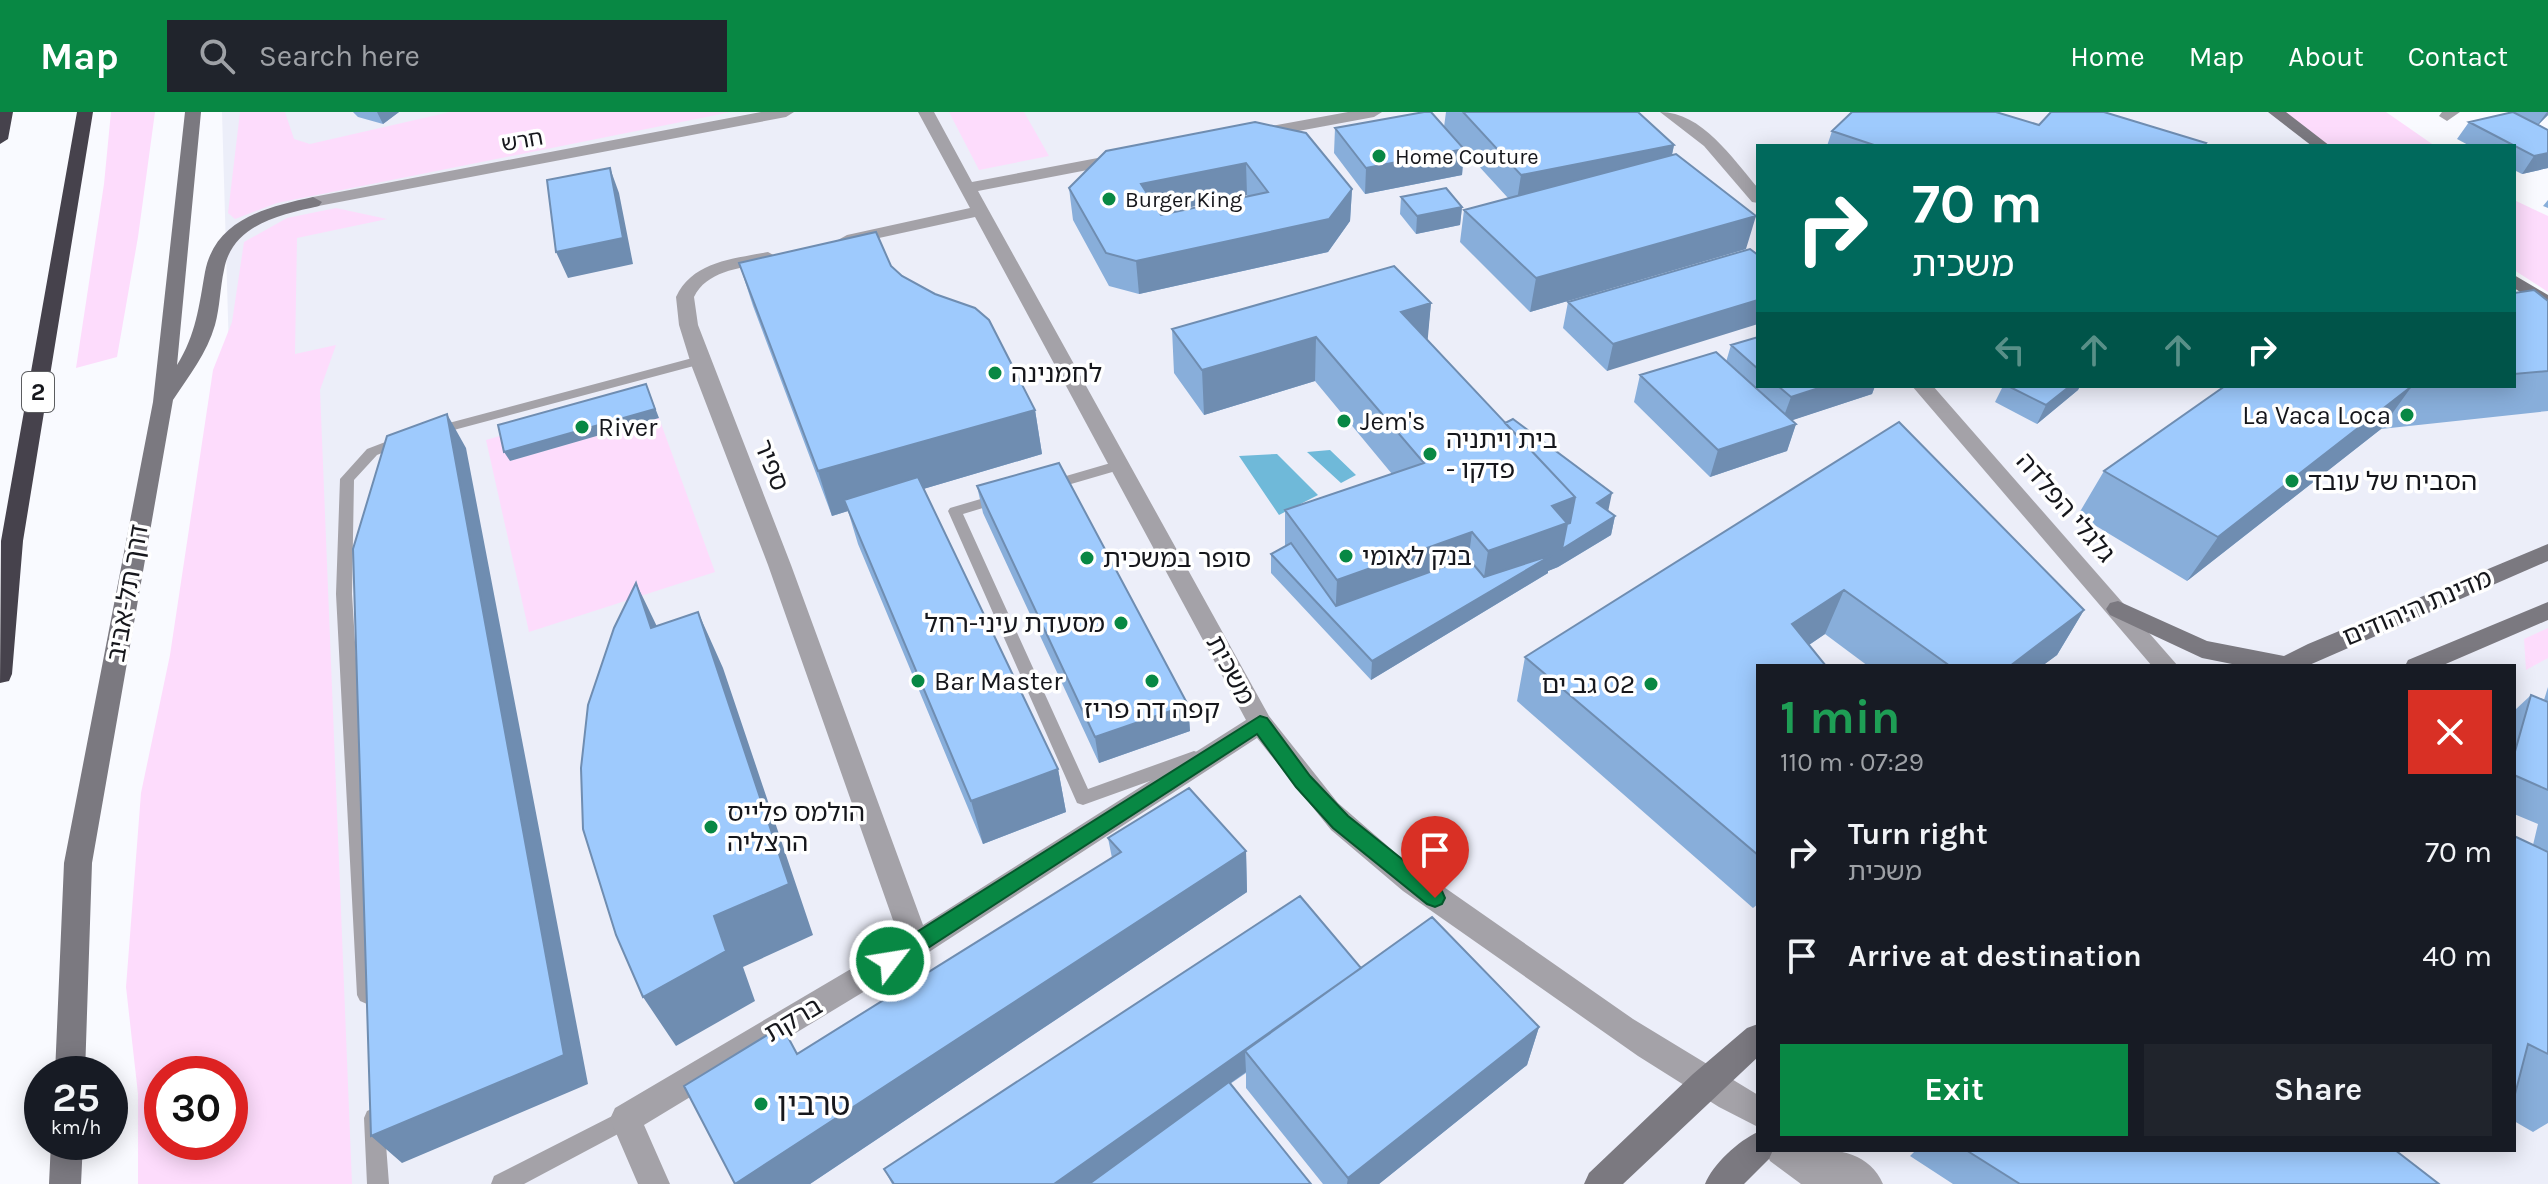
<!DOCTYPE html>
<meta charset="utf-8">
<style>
:root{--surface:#171b24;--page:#20242c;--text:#f1f3f6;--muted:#9ea1a6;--accent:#088844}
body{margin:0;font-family:Karla,"Noto Sans Hebrew",sans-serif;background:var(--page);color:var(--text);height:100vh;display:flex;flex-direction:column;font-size:30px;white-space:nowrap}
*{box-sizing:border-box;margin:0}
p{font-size:26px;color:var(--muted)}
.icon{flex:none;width:44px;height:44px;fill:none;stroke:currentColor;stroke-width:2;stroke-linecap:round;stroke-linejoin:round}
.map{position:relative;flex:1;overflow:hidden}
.panel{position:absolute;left:1756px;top:552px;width:760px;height:488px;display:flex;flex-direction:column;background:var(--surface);border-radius:0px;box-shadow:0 4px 20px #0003}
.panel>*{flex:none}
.guide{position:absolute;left:1756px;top:32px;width:760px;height:244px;border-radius:0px;box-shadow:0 4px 20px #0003;background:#00695c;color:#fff;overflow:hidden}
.speed{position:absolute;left:24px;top:944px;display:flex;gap:16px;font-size:40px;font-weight:700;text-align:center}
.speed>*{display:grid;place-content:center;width:104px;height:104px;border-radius:50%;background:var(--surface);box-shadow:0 4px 20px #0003;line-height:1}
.speed small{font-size:20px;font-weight:400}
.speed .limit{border:12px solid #d22;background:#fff;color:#111}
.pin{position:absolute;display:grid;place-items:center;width:68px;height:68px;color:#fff;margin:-82px -34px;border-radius:50% 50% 50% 0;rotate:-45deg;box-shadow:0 0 8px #0007}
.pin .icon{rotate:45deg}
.me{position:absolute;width:88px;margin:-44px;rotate:59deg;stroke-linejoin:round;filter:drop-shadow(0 0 6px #0008)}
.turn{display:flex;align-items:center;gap:28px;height:168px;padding:0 24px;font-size:36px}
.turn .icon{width:104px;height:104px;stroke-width:2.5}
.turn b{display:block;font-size:56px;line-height:68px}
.lanes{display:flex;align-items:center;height:76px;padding:0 24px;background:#0003;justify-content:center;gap:40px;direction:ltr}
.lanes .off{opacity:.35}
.round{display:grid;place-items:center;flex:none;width:84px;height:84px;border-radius:0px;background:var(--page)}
.headline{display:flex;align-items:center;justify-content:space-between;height:136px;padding:0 24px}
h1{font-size:48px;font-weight:700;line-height:60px;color:#1e9e55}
.button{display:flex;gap:16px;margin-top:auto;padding:16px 24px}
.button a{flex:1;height:92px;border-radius:0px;background:var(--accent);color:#fff;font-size:32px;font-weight:700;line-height:92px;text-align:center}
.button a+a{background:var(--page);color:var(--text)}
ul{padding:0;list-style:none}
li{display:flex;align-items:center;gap:24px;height:104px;padding:0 24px}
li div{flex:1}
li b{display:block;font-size:30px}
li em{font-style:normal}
header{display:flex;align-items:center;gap:48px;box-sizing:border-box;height:112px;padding:0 40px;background:var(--accent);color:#fff}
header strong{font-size:38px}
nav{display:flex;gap:44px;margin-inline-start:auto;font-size:28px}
.search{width:560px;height:72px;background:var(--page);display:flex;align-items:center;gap:20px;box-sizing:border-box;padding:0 28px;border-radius:0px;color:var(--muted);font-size:30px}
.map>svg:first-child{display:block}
</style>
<header>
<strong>Map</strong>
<div class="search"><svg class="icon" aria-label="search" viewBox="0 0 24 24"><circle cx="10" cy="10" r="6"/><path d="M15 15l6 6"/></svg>Search here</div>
<nav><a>Home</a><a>Map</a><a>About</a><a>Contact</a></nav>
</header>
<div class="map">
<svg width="2548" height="1072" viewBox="0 0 2548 1072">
<rect width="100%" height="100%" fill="#f9faff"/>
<path fill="#eceef9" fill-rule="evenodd" d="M222,0h2054l46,34h-564v240h756v-106l34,24v880h-2254l-49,-282zM1758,554h756v484h-756z"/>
<path fill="#fddcfc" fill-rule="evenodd" d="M111,0h44l-17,125 -21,120 -41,11 28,-184z
M240,0h45l9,27 16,5 140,-32h281l-454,91 -42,16 -7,-6z
M949,0h75l25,44 -70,14z
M2280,0h106l49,34h-111z
M2514,88l34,16v76l-34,-22z
M336,96l51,11 -90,19 -2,116 41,-9 -16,45 32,794h-214v-90l-12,-107 15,-194 29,-138 43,-285 19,-48 12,-80 43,-24zM162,962h68v68h-68z
M659,306l56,154 -186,60 -43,-192 17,-5 7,26z
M2548,516v30l-22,12 -2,-31z"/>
<path fill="#6fb9d9" d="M1330,338l26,25 -15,8 -34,-31z
M1277,342l41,41 -39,20 -40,-59z"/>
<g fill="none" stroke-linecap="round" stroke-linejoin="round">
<path fill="#a4a2a8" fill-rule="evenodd" d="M700,244l5,1v6l-270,72 -7,-4 2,-3z
M401,324l5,1 2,3 -2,3 -29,12 -23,25 -2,114 25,401 -3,6 -7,3 -7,-3 -3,-6 -21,-401 4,-115 27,-30z
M1121,348l5,2 2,3 -2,3 -79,23 -7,-5 2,-3z
M1001,381l5,2 2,3 -2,3 -43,13 125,275 106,-38 6,2 3,5 -3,5 -117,42 -6,-2 -129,-292 2,-3z
M374,996l7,3 3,7 5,66h-22l-3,-66 3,-7z
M626,997l7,3 3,7 -3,7 -109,58h-33l3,-8z"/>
<path fill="#a4a2a8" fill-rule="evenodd" d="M761,0h33l-8,5 -473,90 -9,-5 9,-5z
M918,0h16l38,70 152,-29 6,2 2,3 -8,5 -146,28 291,525 69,87 60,52 235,164 125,76v32l-39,-20 -81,-51 -235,-165 -72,-61 -74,-92 -331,216 -282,171 26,59h-32l-28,-65 5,-11 285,-168 -132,-375 -76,-198 -13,-42 -3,-28c17,-36 57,-38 92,-45l9,5 -3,4c-27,7 -66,7 -80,36l4,28 93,240 132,360 323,-205 -271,-503 -128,28 -9,-5 9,-5 123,-27z
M1348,0h34l-8,5 -119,22 -8,-5 8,-5z
M1660,0c42,0 72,46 98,76v15l-6,-1 -48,-56z
M2442,0h18l-13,9 -8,-5z
M1912,274h21l245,280h-26z
M1765,1038c40,0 99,-11 118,34h-82l-31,-23z"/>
<path fill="#7b7980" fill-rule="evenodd" d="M185,0h16l-24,253c19,-30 22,-59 28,-93 10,-53 62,-65 108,-75l9,5 -3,4c-39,9 -87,18 -95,64 -4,18 -4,37 -9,55 -8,28 -26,51 -42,75l-81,463 -7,211h-30l9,-211 89,-461z
M2268,0h18l44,34h-18z
M2514,163l34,20v15l-34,-22z
M2548,432v17l-241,105h-65l-40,-8 -92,-43 -4,-6 4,-6 8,-2 89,40 77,15 24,-12z
M2548,490v18l-107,46h-36l3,-6z
M1758,912v33l-135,127h-39l5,-11 104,-99 54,-46z
M1758,1020v18h15l-4,9 -25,25h-39c8,-20 33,-43 53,-52z
M51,1030h32l-2,42h-32z"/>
<path fill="#46424c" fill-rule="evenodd" d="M0,0h13l-5,27 -8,5z
M77,0h16l-70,429 -11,133 -3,7 -9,2 1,-142z"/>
</g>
<path fill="#88aeda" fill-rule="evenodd" d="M353,0h46l-16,12 -25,-7z
M1446,0h192l36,33 -2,10 74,94 -216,63 -70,-70 4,-32 44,-12 -44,-48 -2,25 -97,19 -31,-41 1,-25 109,-1z
M2512,0h36v3l-10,10 10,43 -26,6 -8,-4v-24h-44l-13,-7 12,-17z
M1255,10l97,67 -2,32 -22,31 -189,42 -30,-8 -36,-66 -4,-32zM1247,83l1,2 -87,18 -1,-2z
M2039,13l165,21h-377l5,-15z
M1401,85l61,10 -2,18 -44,9 -16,-20z
M2548,88v8l-5,-2z
M1750,137l-143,122 -44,-43 5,-26z
M739,151l152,3 144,144 7,44 -119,35 135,280 8,43 -83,32 -125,-300 -10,-33 -16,5 -79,-210z
M2514,181l34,8v110l-167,18 -194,152 -109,-66 26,-44 121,-85h289z
M1431,191l-4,37 78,83 110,93 -4,19 -53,32 -10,4v2l-177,107 -100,-107v-19l14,-8v-36l107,-36 -77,-93 -111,34 -30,-42 -2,-44z
M1758,225v49h117l-3,8 -80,26 4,4 -9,27 -77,26 -76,-75 6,-27 86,-13 5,-17z
M2003,274h77l-2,4 -41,34 -42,-22z
M1899,310l185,188 -27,45 -15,11h-174l-43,-32 -16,11 -51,21v238l-5,4 -236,-207 8,-44z
M977,374l211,219 2,26 -91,32 -116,-250z
M2548,575v436l-15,9 -19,-11v-285l19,9 5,-21 -24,-10v-103l17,-16 13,5z
M1108,726l138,13 1,41 -437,292h-75l62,-130 315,-196z
M1361,856l178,59 -12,38 -148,119h-56l-77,-96v-15l-16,11 81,100h-419l-8,-15z
M1916,1038h479l44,34h-486l-43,-28z"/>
<path fill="#6f8db1" d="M377,0h22l-16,12z
M2547,0h1v3l-12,12z
M1674,33l-7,32 -151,30 5,-32z
M1464,37l-2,26 -97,19 1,-26z
M2548,41v15l-26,6 12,-18z
M1246,51l1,32 -103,22 -3,-33z
M610,56l9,25 14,71 -65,14 -12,-26z
M1352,77l-2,32 -22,31 -189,42 -3,-33z
M1462,95l-2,18 -44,9 1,-18z
M1756,104l-10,33 -216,63 6,-34z
M1758,188v24l-151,47 6,-27z
M1431,191l-4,44 -26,-35z
M1316,225l-1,44 -111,34 -2,-45z
M646,272l13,34 -149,43 -6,-9z
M1825,274h50l-3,8 -91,30 10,-27z
M2070,274h10l-2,4 -41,34 9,-19z
M2412,274l-31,43 -194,152 31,-44z
M1035,298l7,44 -193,57 -5,-11 4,11 -16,5 -14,-45z
M447,302l19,34 122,636 -186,79 -31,-27z
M1796,312l-9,27 -77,26 8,-27z
M1612,381l-4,19 -11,-9z
M1575,385l40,19 -4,19 -53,32 -10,4v2l-177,107 1,-19 109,-65 7,-45 64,-45z
M1472,420l-6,45 -131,45 2,-42z
M636,471l27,56 -12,-11z
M1844,478l-19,44 -47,32 14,-42z
M2084,498l-27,45 -15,11h-32z
M698,500l25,56 90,267 -70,32 12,34 -79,45 -33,-49 71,-81z
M1188,593l2,26 -91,32 -4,-26z
M1058,657l8,43 -83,32 -12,-43z
M1246,739l1,41 -437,292h-75z
M1361,856l-116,83 1,21 -157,112h-35z
M1539,915l-12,38 -148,119h-32l1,-6z"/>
<path fill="#9ecafd" stroke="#6f8db1" stroke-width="2" fill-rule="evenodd" d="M1424,0h7l33,37 -98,19 -31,-40z
M1463,0h175l36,33 -153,30z
M1852,0h144l43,13 12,-13h53l102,31 -3,3h-326l-45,-15z
M2513,0l35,18v23l-14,3 -65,-34z
M1255,10l51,11 46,56 -23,30 -193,42 -30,-8 -37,-65 37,-37zM1246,51l22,29 -107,23 -20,-31z
M1676,42l80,62 -220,62 -72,-68z
M610,56l13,70 -67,14 -9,-72z
M1446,76l16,19 -45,9 -16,-19z
M876,120l15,34 11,10 33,18 40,14 14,12 46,90 -217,61 -79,-208z
M1750,137l8,6v45l-145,44 -45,-42z
M1394,154l37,37 -30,9 174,185 -23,9 15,17 -79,28 -16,-19 -135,48 -52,-70 139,-47 -108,-126 -114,33 -30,-41z
M2534,178l14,11v70l-34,3v-81z
M1758,225v32l-27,-24z
M1716,240l80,72 -78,26 -78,-75z
M646,272l9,25 -151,43 -6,-27z
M1778,274h47l-34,11z
M2008,274h62l-24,19z
M2225,274h187l-194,151 -114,-66z
M447,302l117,641 -193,81 -18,-587 34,-113z
M1513,307l99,74 -15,10 18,13 -53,33 5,-25 3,-1 5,-26 -70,-74z
M1899,310l185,188 -74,56h-60l-106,-76 -52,34 34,42h-68v189l-233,-198z
M1059,351l129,242 -93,32 -118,-251z
M918,365l140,292 -87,32 -127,-301z
M1291,431l45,63 132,-48 16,19 68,-22 -180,106 -101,-107z
M636,471l15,45 47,-16 91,272 -75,32 12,35 -83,46 -27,-62 -33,-106 -2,-61 7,-63 26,-77z
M2531,583l17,7v88l-34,-15v-20z
M1189,676l57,63 -511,333 -51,-98 98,-60 15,28 324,-202 -13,-14z
M2514,724l34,16v202l-20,-10 -14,54z
M1300,784l61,72 -307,216h-160l-10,-15z
M1432,805l107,110 -191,151 -103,-127z
M1229,970l82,102h-222z
M1966,1038h429l44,34h-419z"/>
<path fill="#088844" stroke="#05582c" stroke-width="2" d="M1260,604l7,2 43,58 38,40 94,75 3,7 -3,6 -7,3 -8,-3 -94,-76 -37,-41 -39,-53 -360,234 -7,3 -8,-3 -3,-7 3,-7z"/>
<g fill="#088844" stroke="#fff" stroke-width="3">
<circle cx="1379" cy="44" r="8"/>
<circle cx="1109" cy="87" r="8"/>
<circle cx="995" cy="261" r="8"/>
<circle cx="2407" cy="303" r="8"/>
<circle cx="1344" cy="309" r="8"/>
<circle cx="582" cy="315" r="8"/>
<circle cx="1430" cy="342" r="8"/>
<circle cx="2292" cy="369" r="8"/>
<circle cx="1346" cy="444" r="8"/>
<circle cx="1087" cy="446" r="8"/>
<circle cx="1121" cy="511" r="8"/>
<circle cx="918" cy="569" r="8"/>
<circle cx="1152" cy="569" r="8"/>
<circle cx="1651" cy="572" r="8"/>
<circle cx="711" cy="715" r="8"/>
<circle cx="761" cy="992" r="8"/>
</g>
<g text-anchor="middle" stroke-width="7" stroke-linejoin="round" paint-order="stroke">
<g font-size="22" fill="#16171c" stroke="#fff">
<text transform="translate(522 28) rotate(-10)" y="8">חרש</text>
</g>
<g font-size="22" fill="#16171c" stroke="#fff" text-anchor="start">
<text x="1395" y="52">Home Couture</text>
<text x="1125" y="95">Burger King</text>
</g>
<rect fill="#fff" stroke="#5c5d60" stroke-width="2" x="22" y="260" width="32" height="40" rx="6"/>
<g font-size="24" font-weight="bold" fill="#16171c">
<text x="38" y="288">2</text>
</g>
<g font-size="26" fill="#16171c" stroke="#fff" text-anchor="start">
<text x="1011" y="270">לחמנינה</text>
<text x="2391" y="312" text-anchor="end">La Vaca Loca</text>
<text x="1360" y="318">Jem's</text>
<text x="598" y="324">River</text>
<text x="1446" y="336">בית ויתניה<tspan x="1446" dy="30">- פדקו</tspan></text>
<text x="2308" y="378">הסביח של עובד</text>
<text x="1362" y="453">בנק לאומי</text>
<text x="1103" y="455">סופר במשכית</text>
<text x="1105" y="520" text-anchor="end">מסעדת עיני-רחל</text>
<text x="934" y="578">Bar Master</text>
<text x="1635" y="581" text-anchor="end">גב ים O2</text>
<text x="1152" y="606" text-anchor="middle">קפה דה פריז</text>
<text x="727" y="709">הולמס פלייס<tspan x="727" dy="30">הרצליה</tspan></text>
</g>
<g font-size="26" fill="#16171c" stroke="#fff">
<text transform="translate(772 353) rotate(68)" y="9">ספיר</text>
<text transform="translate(2066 395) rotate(49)" y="9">גלגלי הפלדה</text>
<text transform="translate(127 481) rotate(-80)" y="9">דרך תל-אביב</text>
<text transform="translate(2417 495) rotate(-23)" y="9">מדינת היהודים</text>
<text transform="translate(1231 558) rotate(62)" y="9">משכית</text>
<text transform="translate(793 907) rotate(-31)" y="9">ברקת</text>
</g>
<g font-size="32" fill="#16171c" stroke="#fff" text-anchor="start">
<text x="777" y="1003">טרבין</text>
</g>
</g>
</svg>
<div class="speed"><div>25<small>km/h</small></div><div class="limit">30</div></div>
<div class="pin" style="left:1435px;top:786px;background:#d93025"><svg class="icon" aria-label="arrive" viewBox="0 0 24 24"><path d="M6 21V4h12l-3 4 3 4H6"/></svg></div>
<svg class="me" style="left:890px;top:849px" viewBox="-20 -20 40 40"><circle r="17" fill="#088844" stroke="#fff" stroke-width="3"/><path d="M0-11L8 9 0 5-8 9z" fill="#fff"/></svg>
<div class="guide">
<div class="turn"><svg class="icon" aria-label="right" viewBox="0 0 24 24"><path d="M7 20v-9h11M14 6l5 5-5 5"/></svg><div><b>70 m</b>משכית</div></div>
<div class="lanes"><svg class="icon off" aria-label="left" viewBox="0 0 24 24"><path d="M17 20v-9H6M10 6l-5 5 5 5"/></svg><svg class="icon off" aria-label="ahead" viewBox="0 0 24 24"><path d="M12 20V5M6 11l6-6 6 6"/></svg><svg class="icon off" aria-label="ahead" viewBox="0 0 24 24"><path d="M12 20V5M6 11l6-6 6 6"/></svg><svg class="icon" aria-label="right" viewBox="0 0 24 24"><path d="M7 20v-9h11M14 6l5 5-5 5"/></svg></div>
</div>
<section class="panel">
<div class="headline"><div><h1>1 min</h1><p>110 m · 07:29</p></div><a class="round" style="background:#d93025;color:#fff"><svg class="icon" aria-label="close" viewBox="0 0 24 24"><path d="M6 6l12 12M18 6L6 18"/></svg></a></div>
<ul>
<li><svg class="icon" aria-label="right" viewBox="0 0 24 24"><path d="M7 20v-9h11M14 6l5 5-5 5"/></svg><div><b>Turn right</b><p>משכית</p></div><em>70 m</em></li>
<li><svg class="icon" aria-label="arrive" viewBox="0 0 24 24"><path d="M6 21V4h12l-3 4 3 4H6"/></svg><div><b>Arrive at destination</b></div><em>40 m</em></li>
</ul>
<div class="button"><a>Exit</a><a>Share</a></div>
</section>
</div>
